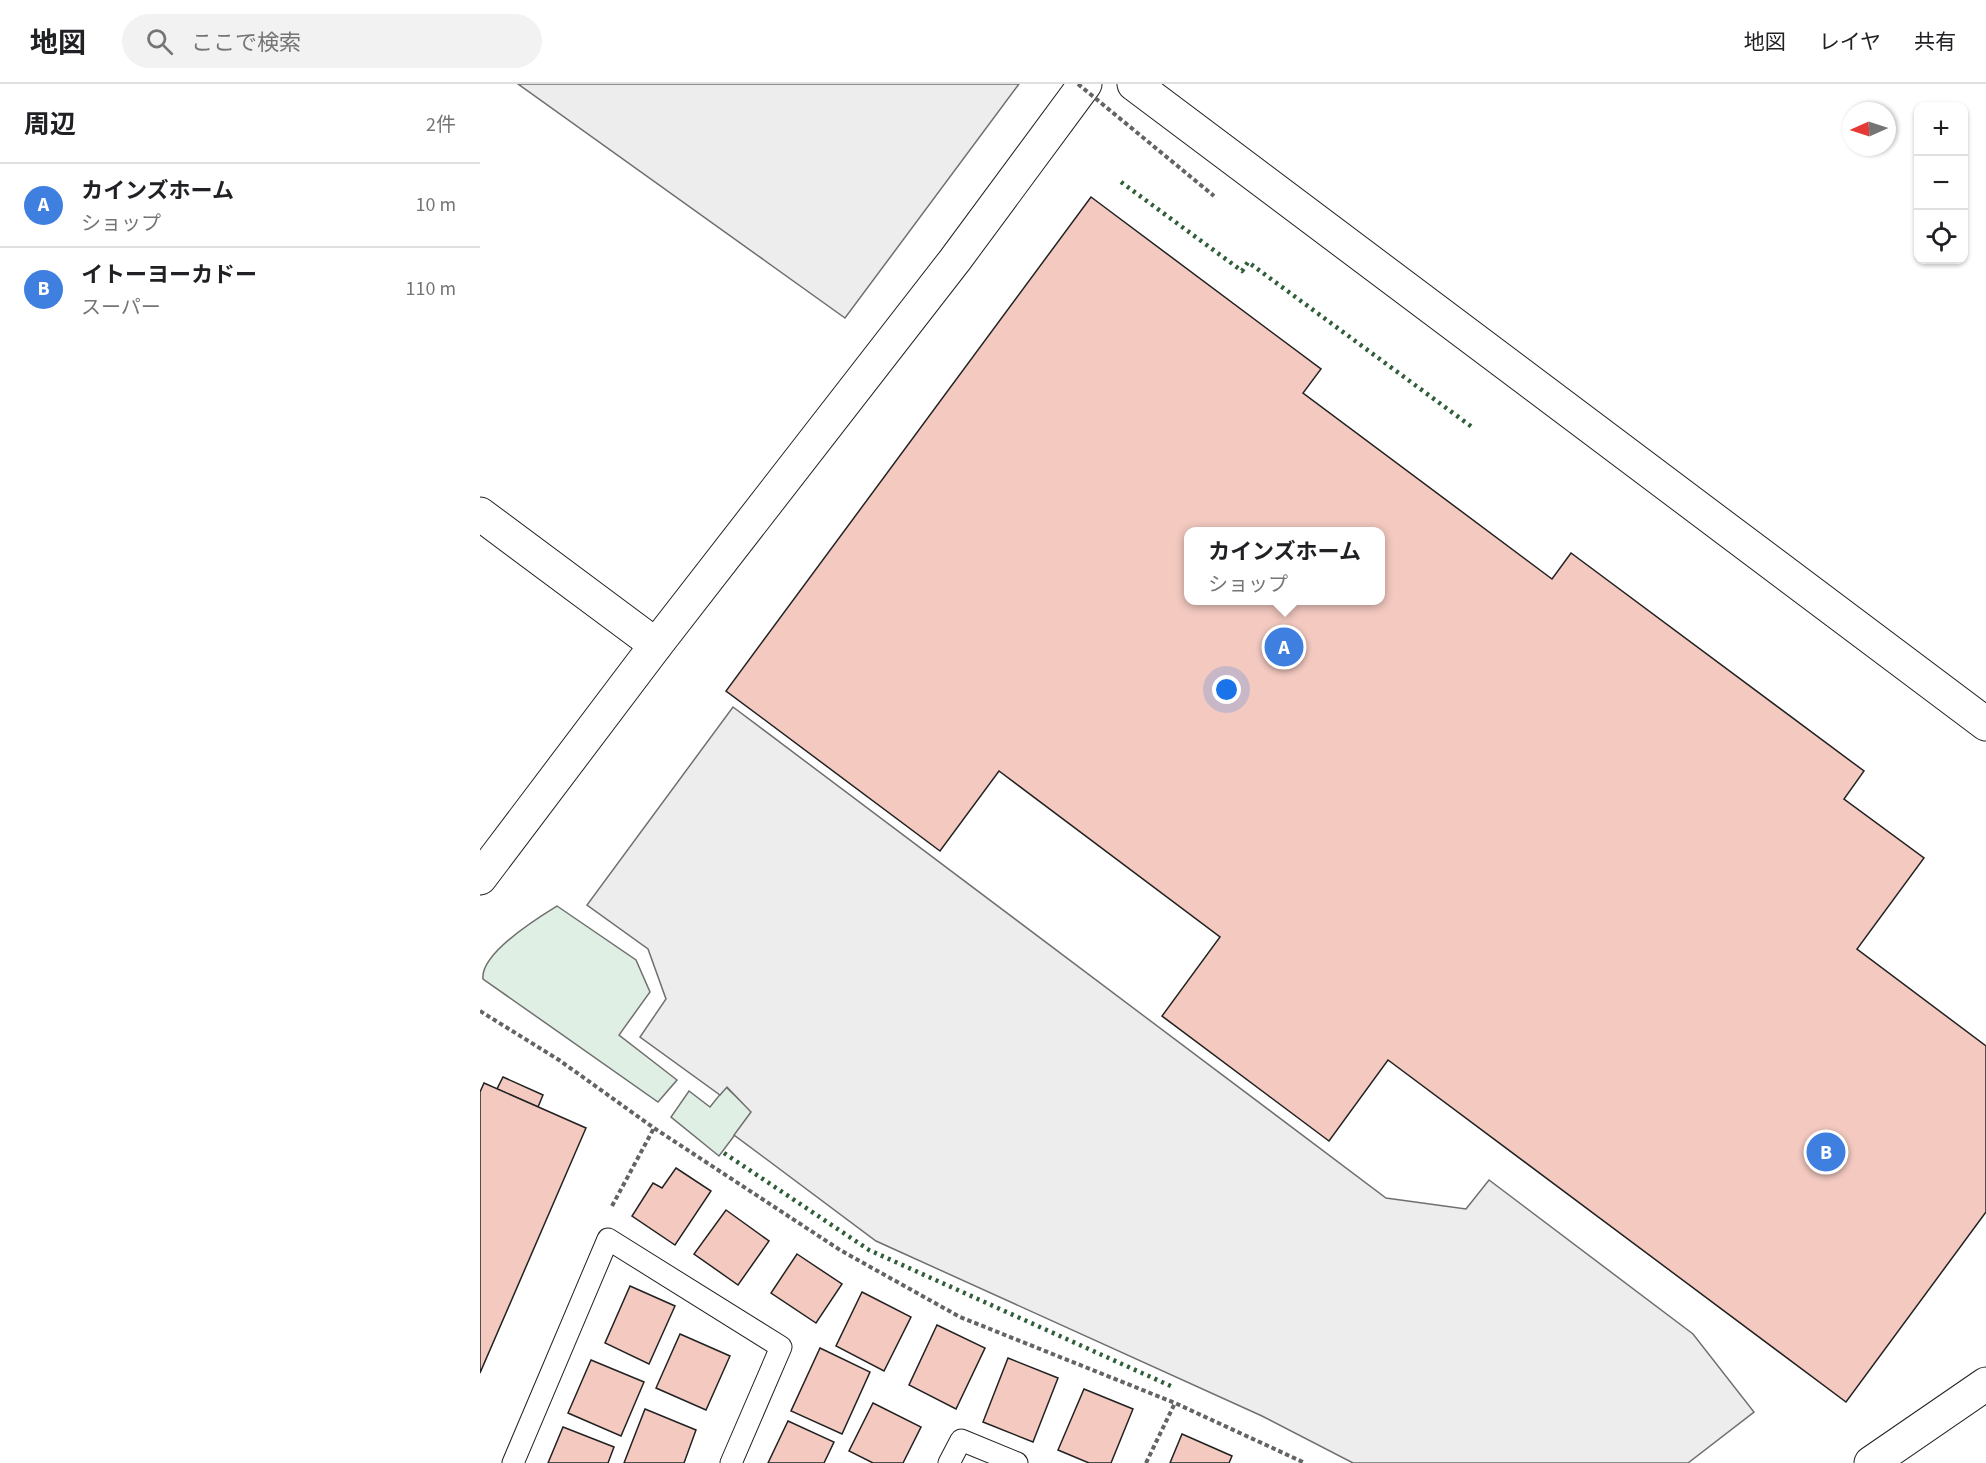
<!DOCTYPE html>
<html lang="ja">
<head>
<meta charset="utf-8">
<style>
	:root { --surface:#fff; --page:#f2f2f2; --text:#202124; --muted:#757577; --line:#e0e0e0; --accent:#c62828 }
	body { margin:0; font-family:"Source Sans 3","Noto Sans JP",sans-serif; background:var(--page); color:var(--text) }
	.controls { position:absolute; right:18px; top:18px; display:grid; overflow:hidden; border-radius:12px; box-shadow:0 2px 4px #0004 }
	.controls button { width:54px; height:54px; display:grid; place-items:center; padding:0; border:0; border-bottom:2px solid var(--line); background:var(--surface); color:var(--text); font:30px sans-serif }
	.compass { position:absolute; left:1362px; top:18px; width:54px; height:54px; border-radius:50%; background:var(--surface); box-shadow:0 2px 4px #0004; rotate:267deg }
	.you { position:absolute; left:747px; top:606px; width:21px; height:21px; margin:-15px; border:4px solid #fff; border-radius:50%; background:#1a73e8; box-shadow:0 0 0 9px #1a73e833 }
	.badge { display:grid; place-items:center; width:39px; height:39px; border-radius:50%; background:var(--accent); color:#fff; font-size:20px; font-weight:700 }
	.pin { position:absolute; translate:-50% -50%; border:3px solid #fff; box-shadow:0 2px 6px #0006 }
	.popup { position:absolute; left:704px; top:443px; width:201px; height:78px; box-sizing:border-box; display:grid; place-content:center; border-radius:12px; background:var(--surface); filter:drop-shadow(0 2px 4px #0005); font-size:20px; white-space:nowrap; color:var(--muted) }
	.popup b { font-size:22px; color:var(--text) }
	.popup::after { content:''; position:absolute; left:50%; top:100%; margin-left:-12px; border:12px solid transparent; border-top-color:var(--surface) }
	.list { margin:0; padding:0; list-style:none }
	h2 { display:flex; justify-content:space-between; align-items:center; height:78px; margin:0; padding:0 24px; font-size:26px }
	h2 small { font-size:20px; font-weight:400; color:var(--muted) }
	.list li { display:grid; grid-template-columns:39px 1fr auto; gap:18px; align-items:center; box-sizing:border-box; height:84px; padding:0 24px; border-top:2px solid var(--line) }
	.list b { display:block; font-size:22px; white-space:nowrap }
	.list p { margin:0; font-size:20px; white-space:nowrap; color:var(--muted) }
	.list em { font-size:20px; font-style:normal; color:var(--muted) }
	.icon { flex:none; width:33px; height:33px; fill:none; stroke:currentColor; stroke-width:2; stroke-linecap:round; stroke-linejoin:round }
	.map { position:relative; flex:none; width:1506px; height:1379px; overflow:hidden }
	header { display:flex; align-items:center; gap:36px; box-sizing:border-box; height:84px; padding:0 30px; background:var(--surface); border-bottom:2px solid var(--line) }
	header strong { font-size:28px }
	nav { display:flex; gap:33px; margin-inline-start:auto; font-size:21px }
	.search { width:420px; height:54px; background:var(--page); display:flex; align-items:center; gap:15px; box-sizing:border-box; padding:0 21px; border-radius:33px; color:var(--muted); font-size:22px }
	main { display:flex }
	aside { flex:1; background:var(--surface) }
	.map>svg:first-child { display:block }
	.green { fill:#e0efe3; stroke:#6f6f6f; stroke-width:1.5 }
	.parking { fill:#ededed; stroke:#6f6f6f; stroke-width:1.5 }
	.building { fill:#f3c9c0; stroke:#222; stroke-width:1.5; fill-rule:evenodd }
	.lines { fill:none; stroke-linecap:round; stroke-linejoin:round }
	.lane-casing { stroke:#222; stroke-width:23 }
	.street-casing { stroke:#222; stroke-width:35 }
	.secondary-casing { stroke:#222; stroke-width:35 }
	.path { stroke:#646464; stroke-width:4; stroke-dasharray:4.5 3; stroke-linecap:butt }
	.lane { stroke:#fff; stroke-width:21 }
	.street { stroke:#fff; stroke-width:33 }
	.secondary { stroke:#fff; stroke-width:33 }
	.path-bridge { stroke:#646464; stroke-width:4; stroke-dasharray:4.5 3; stroke-linecap:butt }
	.hedge { stroke:#2f5e38; stroke-width:4.5; stroke-dasharray:3 4.5; stroke-linecap:butt }
</style>
</head>
<body>
<header>
<strong>地図</strong>
<div class="search"><svg class="icon" aria-label="search" viewBox="0 0 24 24"><circle cx="10" cy="10" r="6"/><path d="M15 15l6 6"/></svg>ここで検索</div>
<nav><a>地図</a><a>レイヤ</a><a>共有</a></nav>
</header>
<main>
<aside>
<h2>周辺<small>2件</small></h2>
<ul class="list">
<li><span class="badge" style="background:#3f7fe0">A</span><div><b>カインズホーム</b><p>ショップ</p></div><em>10 m</em></li>
<li><span class="badge" style="background:#3f7fe0">B</span><div><b>イトーヨーカドー</b><p>スーパー</p></div><em>110 m</em></li>
</ul>
</aside>
<div class="map">
<svg width="1506" height="1379" viewBox="0 0 1506 1379">
	<rect width="100%" height="100%" fill="#fff"/>
	<g class="green">
		<path d="M77,822L156,876L170,908L139,951L197,996L178,1018L3,895C0,869 59,833 77,822Z"/>
		<path d="M246,1003L272,1028L239,1072L191,1033L209,1007L230,1023Z"/>
	</g>
	<g class="parking">
		<path d="M38,0H539L365,234Z"/>
		<path d="M253,623L906,1114L986,1125L1009,1096L1213,1250L1274,1328L1208,1379H873L782,1332L396,1157L254,1051L271,1028L247,1003L240,1011L160,953L186,915L168,865L107,821Z"/>
	</g>
	<g class="building">
		<path d="M611,113L841,285L823,309L1072,495L1091,469L1384,687L1364,715L1444,774L1377,865L1506,962V1128L1366,1318L908,976L849,1057L682,932L740,853L519,687L460,767L246,607ZM708,448H900V516H708Z"/>
		<path d="M23,993L63,1011L58,1023L17,1005Z"/>
		<path d="M4,999L106,1044L0,1289V1008Z"/>
		<path d="M196,1084L231,1107L195,1161L152,1132L173,1099L182,1104Z"/>
		<path d="M246,1126L289,1157L258,1201L214,1170Z"/>
		<path d="M317,1170L362,1200L336,1239L291,1209Z"/>
		<path d="M150,1202L195,1222L169,1280L125,1259Z"/>
		<path d="M382,1208L431,1233L404,1287L356,1262Z"/>
		<path d="M457,1241L505,1264L476,1325L429,1301Z"/>
		<path d="M200,1250L250,1272L226,1326L176,1304Z"/>
		<path d="M340,1264L390,1288L362,1350L311,1327Z"/>
		<path d="M528,1274L578,1294L553,1358L503,1338Z"/>
		<path d="M111,1276L164,1298L141,1352L88,1329Z"/>
		<path d="M604,1305L653,1325L631,1379H609L578,1366Z"/>
		<path d="M393,1319L441,1343L423,1379H393L369,1367Z"/>
		<path d="M165,1325L216,1346L204,1379H144Z"/>
		<path d="M308,1337L354,1358L344,1379H288Z"/>
		<path d="M83,1343L134,1363L128,1379H68Z"/>
		<path d="M702,1350L752,1372L749,1379H690Z"/>
	</g>
	<g class="lines">
		<defs>
			<g id="lane">
				<path d="M33,1379L128,1155L301,1263L251,1379"/>
				<path d="M469,1379L481,1356L537,1379"/>
			</g>
			<g id="street">
				<path d="M654,0L1506,640"/>
				<path d="M0,430L176,561"/>
				<path d="M1391,1379L1506,1300"/>
			</g>
			<path id="secondary" d="M0,794L176,561L475,176L605,0"/>
		</defs>
		<use href="#lane" class="lane-casing"/>
		<use href="#street" class="street-casing"/>
		<use href="#secondary" class="secondary-casing"/>
		<g class="path">
			<path d="M0,927L79,976L174,1044L360,1166L480,1233L695,1319L825,1379"/>
			<path d="M132,1122L174,1044"/>
			<path d="M666,1379L695,1319"/>
		</g>
		<use href="#lane" class="lane"/>
		<use href="#street" class="street"/>
		<use href="#secondary" class="secondary"/>
		<path class="path-bridge" d="M598,0L734,112"/>
		<g class="hedge">
			<path d="M641,98L762,187L768,178L992,343"/>
			<path d="M244,1069L389,1166L693,1303"/>
		</g>
	</g>
</svg>
<div class="controls">
<button>+</button>
<button>−</button>
<button><svg class="icon" aria-label="locate" viewBox="0 0 24 24"><circle cx="12" cy="12" r="6"/><path d="M12 2v4M12 18v4M2 12h4M18 12h4"/></svg></button>
</div>
<svg class="compass" viewBox="-18 -18 36 36"><path d="M0-13l5 13h-10z" fill="#e53935"/><path d="M0 13l5-13h-10z" fill="#757577"/></svg>
<div class="you"></div>
<div class="pin badge" style="left:804px;top:563px;background:#3f7fe0">A</div>
<div class="popup"><b>カインズホーム</b>ショップ</div>
<div class="pin badge" style="left:1346px;top:1068px;background:#3f7fe0">B</div>
</div>
</main>
</body>
</html>
